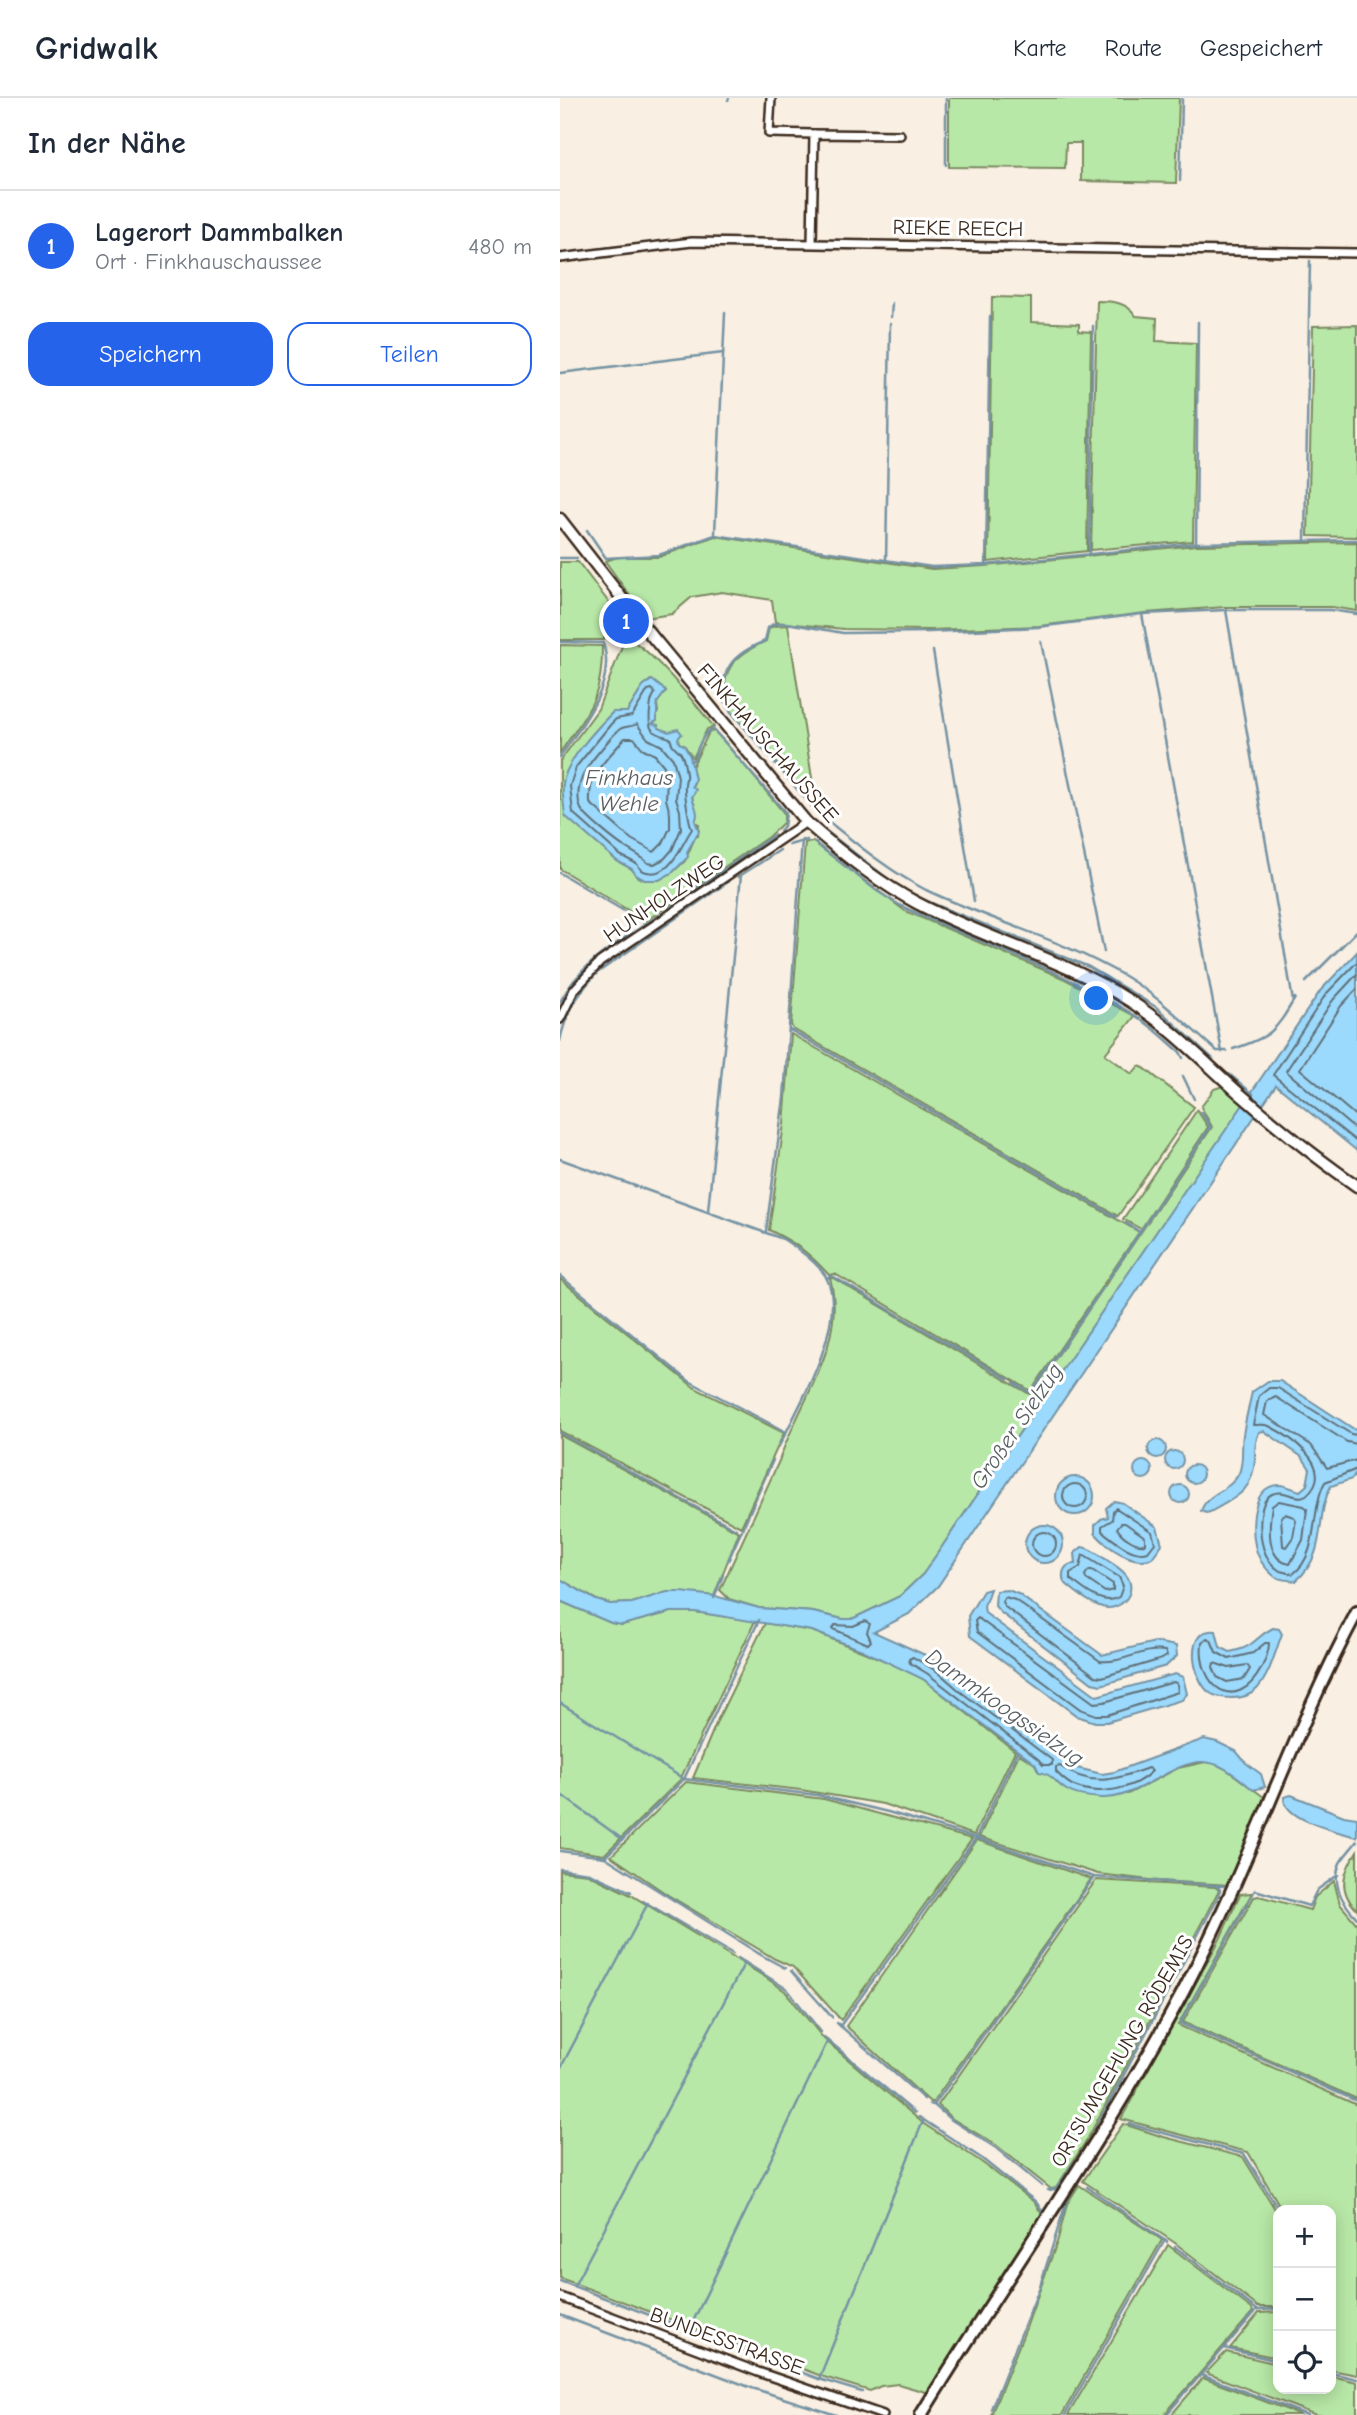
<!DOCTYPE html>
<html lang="de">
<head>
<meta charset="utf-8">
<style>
	:root { --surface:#fff; --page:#f2f2f3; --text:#1f2937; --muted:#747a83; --line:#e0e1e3; --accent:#2563eb }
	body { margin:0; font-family:"Comic Neue",sans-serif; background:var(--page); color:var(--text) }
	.controls { position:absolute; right:21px; bottom:21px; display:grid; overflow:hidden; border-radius:14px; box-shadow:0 4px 18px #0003 }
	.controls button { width:63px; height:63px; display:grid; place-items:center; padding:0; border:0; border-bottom:2px solid var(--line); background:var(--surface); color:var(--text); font:35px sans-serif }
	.you { position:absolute; left:537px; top:901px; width:24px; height:24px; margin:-18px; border:5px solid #fff; border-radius:50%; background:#1a73e8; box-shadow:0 0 0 10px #1a73e833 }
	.badge { display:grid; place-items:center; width:46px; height:46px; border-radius:50%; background:var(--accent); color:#fff; font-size:23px; font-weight:700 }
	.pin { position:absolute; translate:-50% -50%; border:4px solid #fff; box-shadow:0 2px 7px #0006 }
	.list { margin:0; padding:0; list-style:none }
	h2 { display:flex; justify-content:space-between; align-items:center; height:91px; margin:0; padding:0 28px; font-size:30px }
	h2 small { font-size:23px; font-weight:400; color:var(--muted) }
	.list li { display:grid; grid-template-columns:46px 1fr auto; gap:21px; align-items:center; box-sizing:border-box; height:112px; padding:0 28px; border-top:2px solid var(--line) }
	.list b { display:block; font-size:26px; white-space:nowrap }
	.list p { margin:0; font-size:23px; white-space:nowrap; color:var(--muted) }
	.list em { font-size:23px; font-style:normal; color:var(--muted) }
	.actions { display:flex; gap:14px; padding:21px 28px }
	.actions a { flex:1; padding:16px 0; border:2px solid var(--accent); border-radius:21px; text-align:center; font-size:24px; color:var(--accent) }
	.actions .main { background:var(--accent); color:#fff }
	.icon { flex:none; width:38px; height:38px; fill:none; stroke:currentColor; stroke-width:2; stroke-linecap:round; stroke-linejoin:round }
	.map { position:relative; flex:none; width:797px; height:2317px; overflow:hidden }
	header { display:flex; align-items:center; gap:42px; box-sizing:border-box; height:98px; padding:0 35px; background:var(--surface); border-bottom:2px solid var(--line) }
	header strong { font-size:33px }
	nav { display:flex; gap:38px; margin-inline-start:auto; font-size:24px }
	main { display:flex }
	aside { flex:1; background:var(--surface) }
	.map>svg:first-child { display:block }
	.green { fill:#b8e8a7; stroke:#7a8962; stroke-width:2 }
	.water { fill:#9bd9fd; stroke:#7593a4; stroke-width:2 }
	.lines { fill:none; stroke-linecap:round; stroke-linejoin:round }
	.shore { stroke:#617077; stroke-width:2 }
	.stream { stroke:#7593a4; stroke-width:2.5 }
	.minor-casing { stroke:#3b2a1e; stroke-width:12 }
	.tertiary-casing { stroke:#3b2a1e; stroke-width:15 }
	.secondary-casing { stroke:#3b2a1e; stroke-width:16 }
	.minor { stroke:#fff; stroke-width:7 }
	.tertiary { stroke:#fff; stroke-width:10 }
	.secondary { stroke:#fff; stroke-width:10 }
	.labels { text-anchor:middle; stroke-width:6; stroke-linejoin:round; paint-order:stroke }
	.street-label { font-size:21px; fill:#3b2a1e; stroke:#fff }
	.water-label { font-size:23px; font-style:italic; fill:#585f61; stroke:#fff }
</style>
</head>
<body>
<header>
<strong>Gridwalk</strong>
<nav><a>Karte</a><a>Route</a><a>Gespeichert</a></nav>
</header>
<main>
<aside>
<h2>In der Nähe<small></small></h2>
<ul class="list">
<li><span class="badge">1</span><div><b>Lagerort Dammbalken</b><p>Ort · Finkhauschaussee</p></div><em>480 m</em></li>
</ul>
<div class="actions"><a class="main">Speichern</a><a>Teilen</a></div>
</aside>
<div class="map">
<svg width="797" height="2317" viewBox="0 0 797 2317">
	<rect width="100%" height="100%" fill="#f9efe2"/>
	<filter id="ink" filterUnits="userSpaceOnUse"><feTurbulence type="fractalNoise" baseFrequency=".0143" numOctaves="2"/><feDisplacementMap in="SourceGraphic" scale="14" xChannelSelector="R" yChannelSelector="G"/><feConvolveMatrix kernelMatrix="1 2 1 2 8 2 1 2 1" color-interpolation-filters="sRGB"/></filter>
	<g filter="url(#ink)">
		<g class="green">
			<path d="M389,0H619L616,85L521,83V45H506L505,70L389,69Z"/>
			<path d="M432,199L471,200V224L519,226V233L531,234L527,453L428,464Z"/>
			<path d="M537,203C552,203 567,204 576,218L597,220L596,243L636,245L633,443L531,452Z"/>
			<path d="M797,227V439L748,438L753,228Z"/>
			<path d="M155,438L372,471L425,468L636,447L797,444V513L772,509H665L585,515L479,528L370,532L284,531L215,524L212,502L162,494L132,499L112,516L86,520L45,463L58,459H99Z"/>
			<path d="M0,464H18L56,514L67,535L44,536V542H0Z"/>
			<path d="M228,527L257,712L167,609C158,572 175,557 206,543L209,530L214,528Z"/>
			<path d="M68,541C90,549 138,609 154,629L147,631L133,660L124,647L119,646L118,640L91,626L98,614L97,605L106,593L91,582L84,587L67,614H53C38,629 6,664 3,685C2,696 5,708 6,718L57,763L72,771L76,778L85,782H99L113,774L125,763L135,739L138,738L139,727L135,723C137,708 127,695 135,682L132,669L149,634L154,633L165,644L224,715V724L208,739L86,823L0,771V663L38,611L62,548Z"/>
			<path d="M0,547L42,548C43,601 28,613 0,655Z"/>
			<path d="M248,744H253L345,813L505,881L575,918L545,956L572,976L579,968L584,970L634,1009L558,1118L233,931L231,927L245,745Z"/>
			<path d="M231,936L579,1134L471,1293L275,1176L269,1177C249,1155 236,1145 209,1132L224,1026Z"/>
			<path d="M663,988L684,1006L379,1453L364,1475L340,1498L292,1521H283L253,1514L199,1510L169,1501L160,1492L219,1363C238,1305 288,1245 270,1180H273L471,1297L652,1029L641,1009L654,991Z"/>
			<path d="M637,1012L648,1029L581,1131L563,1121Z"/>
			<path d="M0,1181L135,1290L224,1335L181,1429L0,1333Z"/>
			<path d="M0,1337L179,1434L154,1498L108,1494L72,1505L50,1506L37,1502L0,1481Z"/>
			<path d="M0,1503L51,1525L62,1527L111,1514H135L195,1523L120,1682L44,1757L0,1750Z"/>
			<path d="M205,1525L252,1533L343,1570L363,1581L455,1653L414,1737L323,1706L241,1692L133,1680L158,1621Z"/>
			<path d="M459,1656L475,1666L479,1674H486L505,1691L568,1696L618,1670L650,1663L666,1671L708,1702L672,1787L599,1783L538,1776L419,1739Z"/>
			<path d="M126,1684L264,1701L412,1741L281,1922L233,1869L215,1861L108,1797L51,1758Z"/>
			<path d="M417,1742L531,1781L373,2004H370L286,1928Z"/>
			<path d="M797,1753V1812C777,1792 783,1774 797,1753Z"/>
			<path d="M0,1773L28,1776L71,1797L205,1879L225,1893L264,1941L364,2026L420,2063L474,2104L482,2116L369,2295L338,2286L321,2288L310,2293L264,2279L0,2180Z"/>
			<path d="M536,1782L655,1789L659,1792L528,2040L496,2090L491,2091L436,2047L391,2020L378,2007Z"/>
			<path d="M774,1783L780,1806L797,1826V2001L623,1924L694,1799L699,1798L750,1812L755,1799Z"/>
			<path d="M692,1795L618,1927L797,2007V2277L771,2272V2112H722L688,2054L561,2021L660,1841L680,1796Z"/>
			<path d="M563,2026L604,2039L683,2059L718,2116V2209H698L615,2145L523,2083Z"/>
			<path d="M519,2087L602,2142L502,2317H431L466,2230L498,2141L507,2106Z"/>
			<path d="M608,2147L692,2211L693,2214L604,2317H508Z"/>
			<path d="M718,2214V2260L670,2250L699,2215Z"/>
			<path d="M666,2254L718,2266V2291H771V2278L797,2284V2317H756L646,2275Z"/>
			<path d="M643,2280L741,2317H611Z"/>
		</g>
		<g class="water">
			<path d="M92,582L106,593L97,605V623L91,626L98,627L99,630L109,634L118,631L122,636L118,640L119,645L124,647L130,658L135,682L132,688L136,692L132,699C134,707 140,716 135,723L139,733L127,754L128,759L113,774L99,782H85L76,777L72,771L57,763L5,718C4,708 2,696 3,685C6,663 37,630 53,614H67L84,587Z"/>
			<path d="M797,854V1053L716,987L378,1488L349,1516L314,1534L365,1557L382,1568L406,1589L513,1669L542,1676L554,1674L644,1641L657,1644L676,1653L686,1665L701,1676L705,1689L693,1692C647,1650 633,1661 583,1688C570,1695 556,1701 542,1700C530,1699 515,1698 505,1691C496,1685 491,1675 479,1674L475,1666L363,1581L302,1552L252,1533L135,1514H111L62,1527L51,1525L0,1503V1481L36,1502L50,1506L72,1505L107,1494H121L155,1498L199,1510L253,1514L283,1521H292L340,1498L363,1476L379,1453L761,892Z"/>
			<path d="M708,1283H720L797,1333V1374L792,1381L771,1388C754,1420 769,1454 736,1483C729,1482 720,1482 714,1478C708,1473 701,1465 698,1457C690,1438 689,1387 719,1387C725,1387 734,1391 740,1393L747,1387L750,1371L742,1359L704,1333L699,1334C695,1343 695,1352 695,1362C692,1395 676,1399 650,1414L646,1415L641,1413C647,1394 671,1393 679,1375C684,1363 681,1350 683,1337C685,1323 689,1308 692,1294Z"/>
			<circle cx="597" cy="1351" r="9"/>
			<circle cx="614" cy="1362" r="9"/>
			<circle cx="583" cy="1372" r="9"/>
			<circle cx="634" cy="1376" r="9"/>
			<circle cx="515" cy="1398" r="19"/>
			<circle cx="620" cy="1396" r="9"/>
			<path d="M554,1403L563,1405L597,1429L602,1446L592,1460C573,1468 547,1449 535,1435V1427L541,1421L548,1419L546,1410Z"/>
			<circle cx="484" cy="1446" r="19"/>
			<path d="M522,1449C531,1450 539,1457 547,1462C554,1467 564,1472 568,1480C577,1497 559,1514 542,1509C529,1505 514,1493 504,1484C501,1475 504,1465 516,1466L515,1455Z"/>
			<path d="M430,1491L424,1508L425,1515L537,1598L615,1576L623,1579L627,1596L622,1602L547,1624H535L517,1618L410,1538L408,1518L423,1493Z"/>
			<path d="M448,1492L458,1496L542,1557L595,1544L616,1548L617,1558L606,1568L541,1587L532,1585L440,1514L435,1508L436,1493Z"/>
			<path d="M713,1530L719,1531L722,1536C715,1554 710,1577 697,1591C690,1598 681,1600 672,1600C665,1600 656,1599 650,1595C632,1582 623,1529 656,1533L660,1549L670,1554C696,1549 693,1540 713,1530Z"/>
			<path d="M731,1697L784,1718L797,1720V1739C778,1734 723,1722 724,1699Z"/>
		</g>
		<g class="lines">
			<g class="shore">
				<path d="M92,591L95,595C91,602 91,604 90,612C88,632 90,634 110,640C112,648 114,648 120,654C124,658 125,670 126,676C127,679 125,683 125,687C124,694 129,725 132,731C120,748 110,785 81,772L77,766L60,757L13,715L10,688L16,669L51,626L56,621L72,618L88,592Z"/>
				<path d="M77,626L88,641L102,648L113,661L118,679L116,700L120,713L121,731L112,752L104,761L94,766L88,765C81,758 74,755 66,750C57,745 25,719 21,711C15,699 20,680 27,670C31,663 57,631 62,630C67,628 72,629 77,626Z"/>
				<path d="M65,640H74L82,650L95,657L104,668L107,678L106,701L110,716V730L103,745L94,754L71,741L30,705C28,674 47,662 65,640Z"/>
				<path d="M797,864L766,896L713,977L797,1044"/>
				<path d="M797,876L773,902L726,973L797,1033"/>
				<path d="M797,891L781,908L740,971L797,1019"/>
				<path d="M797,1337L791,1336L718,1290H709L699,1298L693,1327C698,1327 704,1326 709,1328C729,1338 771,1365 752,1391C740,1409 727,1389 712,1396C696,1404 699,1443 706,1457C709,1464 714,1469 720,1473L733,1476C760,1456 750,1411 765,1384L797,1371"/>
				<path d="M797,1346L787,1344L716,1299L707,1303L704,1317L751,1347L767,1370L797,1362"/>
				<circle cx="515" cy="1398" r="12"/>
				<path d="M719,1403L744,1408L747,1411L743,1442L730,1466C705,1462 709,1426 712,1408Z"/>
				<path d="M556,1410L592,1434L595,1445L588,1454C572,1459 554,1442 542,1433V1428L552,1422L553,1413Z"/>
				<path d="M725,1416L734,1419L736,1422L733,1439L726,1449L723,1448L721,1419Z"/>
				<path d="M561,1425H565L585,1439V1446C576,1448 561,1438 557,1430Z"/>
				<circle cx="484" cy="1446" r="12"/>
				<path d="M523,1457L559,1479L563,1488L559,1499C542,1509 524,1491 510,1481V1475L520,1469Z"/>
				<path d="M529,1472H532L553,1486V1492L545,1494L526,1481L525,1477Z"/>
				<path d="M445,1499L455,1502L540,1563C562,1566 583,1549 605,1553L607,1558L602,1561L542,1579L535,1578L445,1509L442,1504Z"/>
				<path d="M418,1520L534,1605L544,1604L614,1584L617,1586L618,1594L547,1617H536L520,1611L417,1534L415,1523Z"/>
				<path d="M305,1523L310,1526L307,1534L311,1543L308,1546L273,1531L275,1527L293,1528Z"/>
				<path d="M647,1540L651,1542L656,1554L669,1561L693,1555L705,1545H709C709,1554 705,1563 701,1571C676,1617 637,1589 642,1544Z"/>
				<path d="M353,1559L378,1574L401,1594L492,1662V1667H483L478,1661L368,1576L350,1565L349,1561Z"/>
				<path d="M654,1565L669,1570L687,1567L690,1571L684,1581L667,1584L657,1579L653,1569Z"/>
				<path d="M496,1669L500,1668C531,1690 555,1682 588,1670L592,1673C574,1692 538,1698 514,1688C507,1685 501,1679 496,1674Z"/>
			</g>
			<g class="stream">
				<path d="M168,2L169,0"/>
				<path d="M386,67V0"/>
				<path d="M620,83L622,0"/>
				<path d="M331,219L332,205"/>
				<path d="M0,275L163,255"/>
				<path d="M27,432L46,460L99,457L155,437L372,469L426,467L636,445L797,442"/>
				<path d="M155,435L165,215"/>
				<path d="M745,442L750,163"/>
				<path d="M636,444L638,224"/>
				<path d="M529,455L533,228"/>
				<path d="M0,460H17"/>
				<path d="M326,463L330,226"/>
				<path d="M426,467L430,219"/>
				<path d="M666,512L733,903"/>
				<path d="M582,516L662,954"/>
				<path d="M0,544L43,545C57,587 21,627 0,659"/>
				<path d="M481,544L544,854"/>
				<path d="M373,553L414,803"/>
				<path d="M130,663L134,662C138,652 141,635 153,631L226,715L224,728L220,733"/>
				<path d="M254,711L167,609C156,573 173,556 205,543L208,530L213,526L227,525L283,535L369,534L478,529L582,516L666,512H770L797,516"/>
				<path d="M258,715C292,742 327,772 366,792C432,823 504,842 566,879C601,900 627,928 657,953H667"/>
				<path d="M252,722L337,788"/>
				<path d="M254,744L317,793L341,808C418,845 502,871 574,917C591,927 605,941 620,954L623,960"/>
				<path d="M229,747L247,742"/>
				<path d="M0,775L86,826L104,814"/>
				<path d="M178,779L220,752"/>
				<path d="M343,792L359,800L529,869L596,909L653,961"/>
				<path d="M109,810L214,737"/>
				<path d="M746,884L797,833"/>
				<path d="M0,904C19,867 52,848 86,826"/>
				<path d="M230,932L556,1119"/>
				<path d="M0,943C5,916 19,894 37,875L168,784"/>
				<path d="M673,951C711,939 715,934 735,900"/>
				<path d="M669,976L693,996"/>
				<path d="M623,978L634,1001"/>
				<path d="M641,1014L651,1030"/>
				<path d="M0,1061L223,1141C236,1149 261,1167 267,1181C288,1224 239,1309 219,1348"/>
				<path d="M148,1113L181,777"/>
				<path d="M566,1125L580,1134"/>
				<path d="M206,1133L224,1000L242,742"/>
				<path d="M0,1178L129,1283L226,1334"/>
				<path d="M267,1180L272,1178L448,1281"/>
				<path d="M548,1182L650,1029"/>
				<path d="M454,1285L469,1294"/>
				<path d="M470,1294L474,1291L544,1188"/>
				<path d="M0,1335L176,1431"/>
				<path d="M168,1463L213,1362"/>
				<path d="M154,1500L163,1477"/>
				<path d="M0,1605L124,1681L257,1697L328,1714L416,1740L280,1928"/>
				<path d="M457,1654L416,1740L534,1779L664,1788"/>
				<path d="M0,1696L62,1741"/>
				<path d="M797,1743C792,1750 784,1758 780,1765C771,1786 783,1806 797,1820"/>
				<path d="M0,1753L45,1759L124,1681L199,1522"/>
				<path d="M45,1759L201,1857L225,1870"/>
				<path d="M0,1771L29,1775L71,1794"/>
				<path d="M778,1777L757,1792L749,1808L695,1792L620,1925L797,2003"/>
				<path d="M83,1803L173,1856"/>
				<path d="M178,1860L227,1891L261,1934"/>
				<path d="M231,1873L272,1919"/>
				<path d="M277,1925L364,2001"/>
				<path d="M264,1939L355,2015"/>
				<path d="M268,1942L129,2232L259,2281L363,2023"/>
				<path d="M0,1971L88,1805"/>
				<path d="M369,2006L374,2007L390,2021L436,2050L482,2088"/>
				<path d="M374,2007L534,1779"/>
				<path d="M359,2019L421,2060L476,2104L482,2113"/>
				<path d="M569,2026L684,2056L719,2112"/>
				<path d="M527,2089L607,2144"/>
				<path d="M488,2092L496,2091L530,2041L659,1797L660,1792L657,1787"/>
				<path d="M0,2183L129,2232"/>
				<path d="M14,2188L185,1864"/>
				<path d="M697,2212L718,2211"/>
				<path d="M0,2217L192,2290L276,2317"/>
				<path d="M664,2250L718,2263"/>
				<path d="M771,2275L797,2281"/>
				<path d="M641,2277L747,2317"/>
				<path d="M259,2281L302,2294"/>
				<path d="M431,2311L479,2191L506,2105L517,2085"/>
				<path d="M505,2317L605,2142"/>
				<path d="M606,2317L697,2212L615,2149"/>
			</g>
			<defs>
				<g id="minor">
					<path d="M211,0L209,35L254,36"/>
					<path d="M252,145L254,36L340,37"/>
					<path d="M0,160L132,144L797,155"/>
					<path d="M0,921L14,892L40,864L246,724"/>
					<path d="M0,2199L198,2274L323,2317"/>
				</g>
				<path id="tertiary" d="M0,421L86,531L246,724C280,754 317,784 357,805C427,842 504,861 570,903C611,929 644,964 680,996C718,1029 756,1060 797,1088"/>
				<path id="secondary" d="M361,2317C447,2176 545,2041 623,1894C688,1771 731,1637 797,1514"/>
			</defs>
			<use href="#minor" class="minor-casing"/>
			<use href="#tertiary" class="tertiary-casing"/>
			<use href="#secondary" class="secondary-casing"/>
			<use href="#minor" class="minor"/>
			<use href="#tertiary" class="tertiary"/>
			<use href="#secondary" class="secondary"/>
		</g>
	</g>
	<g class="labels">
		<g class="street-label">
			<text transform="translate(398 130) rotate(1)" y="7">RIEKE REECH</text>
			<text transform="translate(208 645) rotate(49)" y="7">FINKHAUSCHAUSSEE</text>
			<text transform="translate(104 800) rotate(-34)" y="7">HUNHOLZWEG</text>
			<text transform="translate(562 1953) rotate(-60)" y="7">ORTSUMGEHUNG RÖDEMIS</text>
			<text transform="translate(167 2243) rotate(20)" y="7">BUNDESSTRASSE</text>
		</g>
		<g class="water-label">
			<text x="69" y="687">Finkhaus<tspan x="69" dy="26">Wehle</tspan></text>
			<text transform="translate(456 1328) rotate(-56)" y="8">Großer Sielzug</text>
			<text transform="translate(445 1609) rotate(35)" y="8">Dammkoogssielzug</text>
		</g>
	</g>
</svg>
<div class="controls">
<button>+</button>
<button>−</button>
<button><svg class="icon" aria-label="locate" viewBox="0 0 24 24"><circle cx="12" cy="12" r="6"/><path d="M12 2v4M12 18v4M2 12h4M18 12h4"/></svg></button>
</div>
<div class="you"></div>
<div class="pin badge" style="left:66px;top:523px">1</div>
</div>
</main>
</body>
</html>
